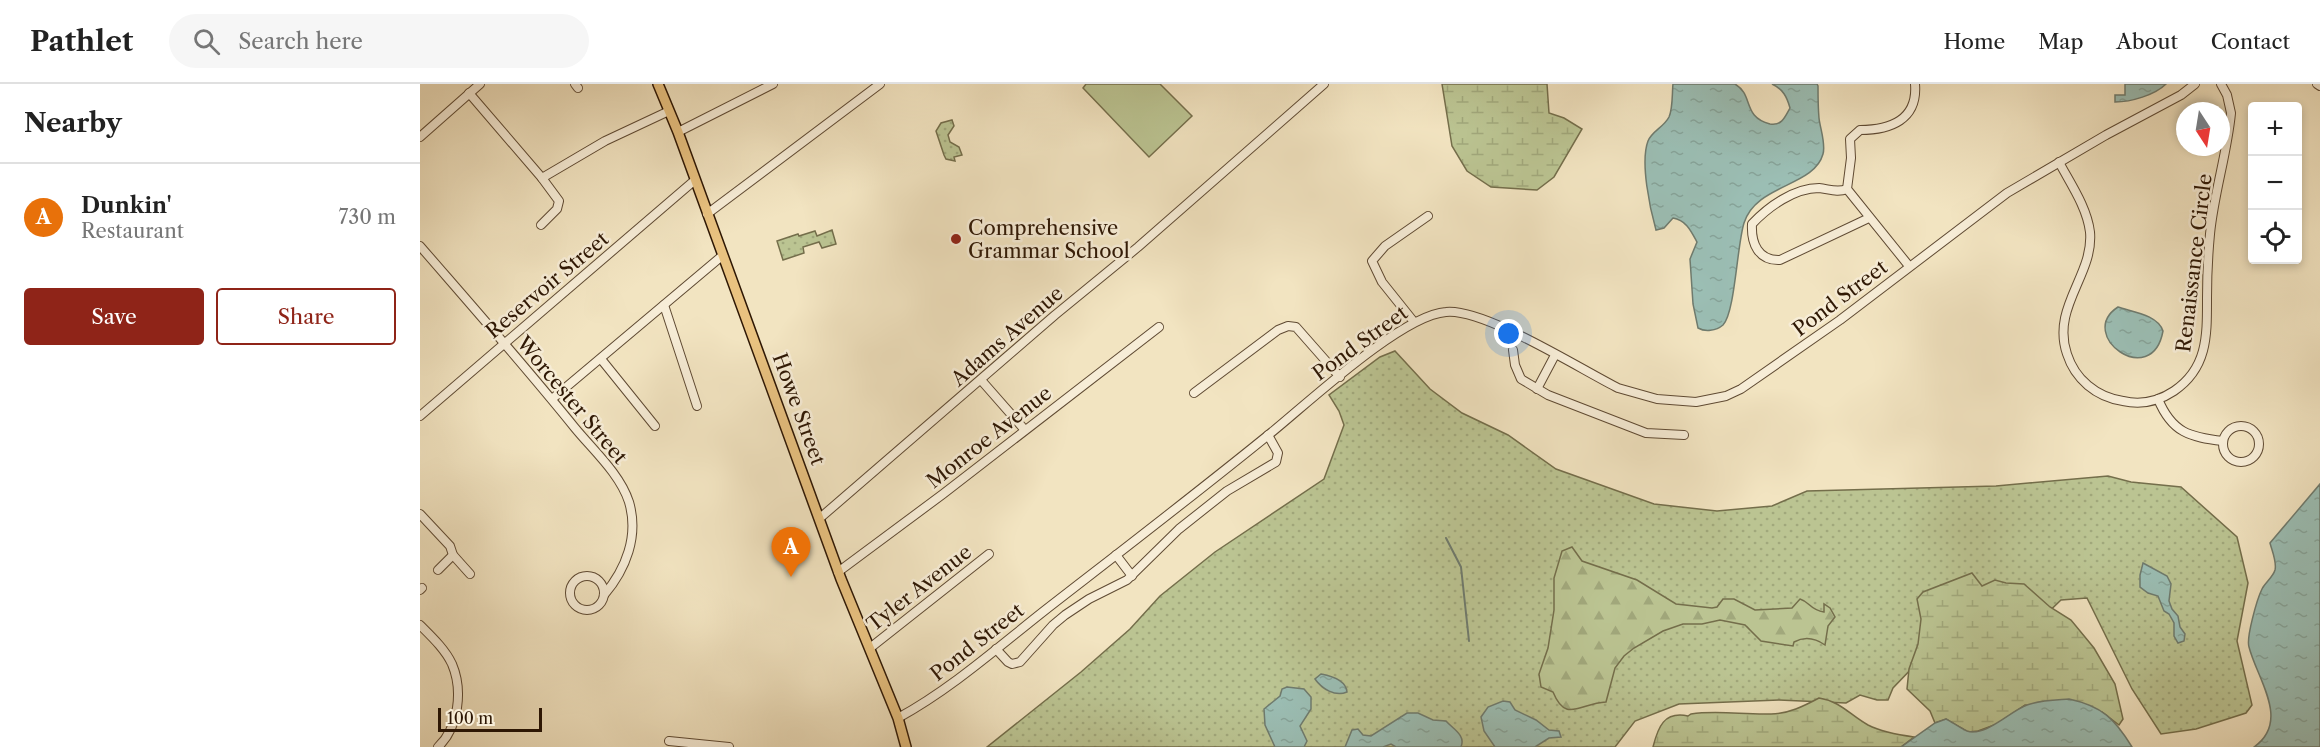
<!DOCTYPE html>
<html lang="en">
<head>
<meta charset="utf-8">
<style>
	:root { --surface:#fff; --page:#f6f6f6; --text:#222; --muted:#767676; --line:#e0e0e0; --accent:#8f2418 }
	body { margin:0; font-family:"Libre Caslon Text",serif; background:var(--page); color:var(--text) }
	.controls { position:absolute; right:18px; top:18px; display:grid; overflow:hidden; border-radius:6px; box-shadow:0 3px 9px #0003 }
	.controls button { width:54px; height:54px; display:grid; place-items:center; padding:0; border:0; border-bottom:2px solid var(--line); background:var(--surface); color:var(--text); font:30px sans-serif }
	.compass { position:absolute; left:1756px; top:18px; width:54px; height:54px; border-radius:50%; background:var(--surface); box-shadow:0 3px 9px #0003; rotate:168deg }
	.scale { position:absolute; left:18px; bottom:15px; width:104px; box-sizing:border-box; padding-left:6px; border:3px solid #2e1704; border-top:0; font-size:16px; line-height:21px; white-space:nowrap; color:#2e1704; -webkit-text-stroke:4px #f7edd7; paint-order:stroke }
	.you { position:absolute; left:1089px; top:250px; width:21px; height:21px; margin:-15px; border:4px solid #fff; border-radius:50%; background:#1a73e8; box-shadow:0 0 0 9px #1a73e833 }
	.badge { display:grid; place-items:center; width:39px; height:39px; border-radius:50%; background:var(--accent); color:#fff; font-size:20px; font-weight:700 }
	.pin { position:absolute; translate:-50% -50px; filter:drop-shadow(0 2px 3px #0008) }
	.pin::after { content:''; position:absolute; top:32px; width:21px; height:18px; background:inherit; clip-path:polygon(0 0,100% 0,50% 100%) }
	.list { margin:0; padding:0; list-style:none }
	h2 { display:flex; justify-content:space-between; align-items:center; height:78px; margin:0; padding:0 24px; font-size:26px }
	h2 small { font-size:20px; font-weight:400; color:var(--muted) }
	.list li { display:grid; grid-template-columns:39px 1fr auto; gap:18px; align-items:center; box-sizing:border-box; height:108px; padding:0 24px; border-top:2px solid var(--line) }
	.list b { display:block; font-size:22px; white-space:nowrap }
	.list p { margin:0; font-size:20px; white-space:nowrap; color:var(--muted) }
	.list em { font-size:20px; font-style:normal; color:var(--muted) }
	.actions { display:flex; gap:12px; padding:18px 24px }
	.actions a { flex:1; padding:14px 0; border:2px solid var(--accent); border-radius:6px; text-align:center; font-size:21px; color:var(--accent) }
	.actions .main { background:var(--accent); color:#fff }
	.icon { flex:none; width:33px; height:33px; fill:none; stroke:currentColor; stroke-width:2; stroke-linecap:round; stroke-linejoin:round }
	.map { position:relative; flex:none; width:1900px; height:663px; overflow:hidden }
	header { display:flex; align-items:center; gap:36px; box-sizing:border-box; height:84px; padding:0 30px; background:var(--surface); border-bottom:2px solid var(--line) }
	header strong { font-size:28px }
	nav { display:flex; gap:33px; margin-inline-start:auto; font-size:21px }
	.search { width:420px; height:54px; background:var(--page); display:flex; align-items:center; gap:15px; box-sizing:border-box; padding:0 21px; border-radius:33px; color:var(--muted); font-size:22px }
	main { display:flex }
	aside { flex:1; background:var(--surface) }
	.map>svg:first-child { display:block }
	.grass { fill:url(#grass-dots); stroke:#746e4b; stroke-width:1.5 }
	.forest { fill:url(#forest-firs); stroke:#746e4b; stroke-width:1.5 }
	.wetland { fill:url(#wetland-marsh); stroke:#746e4b; stroke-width:1.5 }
	.pitch { fill:#bbc492; stroke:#746e4b; stroke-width:1.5 }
	.water { fill:url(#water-ripples); stroke:#6f7b6e; stroke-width:1.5 }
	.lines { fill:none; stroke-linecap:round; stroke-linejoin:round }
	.stream { stroke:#6f7b6e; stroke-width:2 }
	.minor-casing { stroke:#5f4a33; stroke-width:10 }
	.major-casing { stroke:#2e1704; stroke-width:12 }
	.minor { stroke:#f7edd7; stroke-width:8 }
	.major { stroke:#e9c280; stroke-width:9 }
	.poi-dot { fill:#8f2418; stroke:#f7edd7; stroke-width:2 }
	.labels { text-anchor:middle; stroke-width:5; stroke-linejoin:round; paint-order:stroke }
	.poi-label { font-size:20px; fill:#2e1704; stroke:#f7edd7; text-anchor:start }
	.street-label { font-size:20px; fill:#2e1704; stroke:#f7edd7 }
</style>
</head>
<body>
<header>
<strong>Pathlet</strong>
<div class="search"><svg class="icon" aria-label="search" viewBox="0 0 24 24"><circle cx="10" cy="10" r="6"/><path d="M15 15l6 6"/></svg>Search here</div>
<nav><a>Home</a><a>Map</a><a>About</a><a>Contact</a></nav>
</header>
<main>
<aside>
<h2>Nearby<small></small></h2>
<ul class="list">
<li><span class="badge" style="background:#e8710a">A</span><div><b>Dunkin'</b><p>Restaurant</p></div><em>730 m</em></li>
</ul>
<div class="actions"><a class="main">Save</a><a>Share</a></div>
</aside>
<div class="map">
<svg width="1900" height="663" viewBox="0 0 1900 663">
	<defs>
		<pattern id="grass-dots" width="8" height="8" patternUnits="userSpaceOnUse" patternTransform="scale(1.5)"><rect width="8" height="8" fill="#bbc492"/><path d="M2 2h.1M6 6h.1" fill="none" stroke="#a1a87c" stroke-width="1.8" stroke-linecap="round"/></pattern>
		<pattern id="forest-firs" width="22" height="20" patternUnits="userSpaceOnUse" patternTransform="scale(1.5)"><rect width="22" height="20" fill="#bbc492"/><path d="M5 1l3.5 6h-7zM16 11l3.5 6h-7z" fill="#a1a87c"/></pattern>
		<pattern id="wetland-marsh" width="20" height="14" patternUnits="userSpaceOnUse" patternTransform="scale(1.5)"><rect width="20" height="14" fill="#bbc492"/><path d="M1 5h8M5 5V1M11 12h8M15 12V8" fill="none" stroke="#a1a87c"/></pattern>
		<pattern id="water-ripples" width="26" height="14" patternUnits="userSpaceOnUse" patternTransform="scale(1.5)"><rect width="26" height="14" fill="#9bbeb4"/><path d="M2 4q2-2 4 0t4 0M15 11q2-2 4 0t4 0" fill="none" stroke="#86a399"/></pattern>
	</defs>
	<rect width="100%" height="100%" fill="#f2e4c1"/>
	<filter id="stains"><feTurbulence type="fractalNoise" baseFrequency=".00333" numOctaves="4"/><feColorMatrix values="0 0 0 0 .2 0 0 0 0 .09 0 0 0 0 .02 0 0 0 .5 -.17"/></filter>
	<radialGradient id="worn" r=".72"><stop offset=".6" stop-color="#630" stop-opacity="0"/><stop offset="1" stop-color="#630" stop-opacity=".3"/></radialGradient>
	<g class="grass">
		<path d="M532,36L534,42L528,51L530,58L539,63L542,71L534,73L535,77L526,75L524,71L516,47L521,39Z"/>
		<path d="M412,146L416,160L402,164L399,158L383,163L384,169L363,176L357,157L378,150L379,152L395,147L397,152Z"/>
		<path d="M975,267L1010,305L1042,329L1088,351L1136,385L1234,420L1297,427L1352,422L1387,407L1576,402L1688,392L1711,398L1761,403L1817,453L1828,499L1817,557L1832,621L1826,629L1776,645L1741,650L1712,605L1667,514L1641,516L1618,538L1498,578L1473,604L1468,616H1457L1440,611L1426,619L1359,616L1259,620L1215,637L1195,663H567L661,588L710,545L740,512L795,468L904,395L924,341L919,327L909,311L960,273Z"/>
	</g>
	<path class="forest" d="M1152,463L1162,477L1217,496L1256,520L1292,524L1297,523L1303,515H1314L1335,526L1372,524L1380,515C1390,518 1390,526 1404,528V520L1410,524L1415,533L1408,542L1405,561C1395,554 1385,552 1374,558L1373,562L1341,557L1325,541L1300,536L1282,540H1263L1243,547L1214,564L1204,572L1195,584L1186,618C1160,619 1146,640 1133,608L1121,603L1119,590L1128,564L1134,526V494L1142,467Z"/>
	<g class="wetland">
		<path d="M1022,0H1127L1129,29L1144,34L1162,45L1134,93L1117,106L1071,103L1047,87L1032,62Z"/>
		<path d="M1552,489L1562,502L1575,496L1586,499L1604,500L1630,523L1651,536L1674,564L1695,600L1703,635L1699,641L1682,628L1605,621L1577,640L1558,647L1548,648L1526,635L1515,639L1510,627L1487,605L1489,585L1498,560L1501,535L1497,515L1503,508Z"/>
		<path d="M1399,614C1420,617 1430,631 1448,641C1462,648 1479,651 1494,653L1481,663H1233C1238,643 1244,627 1268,632L1271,630C1298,626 1324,631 1351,630C1368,630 1384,622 1399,614Z"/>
	</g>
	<path class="pitch" d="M666,0H740L772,32L729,73L663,4Z"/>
	<g class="water">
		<path d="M1253,0H1315C1334,11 1322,33 1350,40C1362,42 1365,33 1370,24C1367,13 1363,5 1352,0H1397L1398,2C1398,12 1398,23 1399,34C1400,44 1406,60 1403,70C1394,103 1336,100 1324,139C1317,161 1315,229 1303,241C1296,247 1285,248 1278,244L1273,220L1270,175L1277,158C1271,147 1266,136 1253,134L1244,144L1236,146C1230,125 1220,78 1228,57C1232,47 1244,43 1249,33C1253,24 1252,9 1253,0Z"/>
		<path d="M1705,0H1746C1735,11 1711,18 1695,18V11H1705Z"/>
		<path d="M1698,223C1713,228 1738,231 1743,247C1732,307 1655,251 1698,223Z"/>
		<path d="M1900,400V663H1834C1871,637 1837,595 1829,563C1826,554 1837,515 1842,505C1845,499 1853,493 1855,486C1857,478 1852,467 1850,459Z"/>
		<path d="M1723,479L1747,492L1751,500L1749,517L1752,525L1758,532L1760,543L1765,550L1764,557L1758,559L1754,552V539L1749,530L1744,527L1738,512L1728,509L1720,503V491Z"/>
		<path d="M901,590C912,592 926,596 927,608C915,613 902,605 895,595Z"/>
		<path d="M867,603L884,605L891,613V625L880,642L887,657L884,663H855L845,641L844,625L860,612L862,605Z"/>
		<path d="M1649,615C1682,622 1695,635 1712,663H1481L1515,639L1526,635C1532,638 1540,644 1547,647C1566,653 1590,627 1607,621C1620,616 1635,616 1649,615Z"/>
		<path d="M1083,617L1090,618L1095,626L1116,636L1129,646L1139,647L1141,653L1129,654L1115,663H1075L1064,647L1061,633L1068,623Z"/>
		<path d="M987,629H998L1013,636L1026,637C1033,645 1046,651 1041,663H976L971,660L963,663H925L932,646L938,645L943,651L951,652Z"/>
	</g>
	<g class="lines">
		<path class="stream" d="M1026,454L1041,483L1049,557"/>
		<defs>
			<g id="minor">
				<path d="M155,0L158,4"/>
				<path d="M1897,0L1900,2"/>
				<path d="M49,9L122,94L139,117L137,125L121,141"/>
				<path d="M258,48L353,0"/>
				<path d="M0,53L60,0"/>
				<path d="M1639,78C1650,99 1667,123 1670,148C1674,191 1631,223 1647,270C1655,295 1676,313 1703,317C1721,321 1739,317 1754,307C1788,284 1787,251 1787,214C1787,192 1788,171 1790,150C1794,109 1807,70 1811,29L1807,11L1801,0"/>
				<path d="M122,94L185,57L249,27"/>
				<path d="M1427,105C1417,109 1409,105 1399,104C1374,104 1348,123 1332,140C1331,159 1338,177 1360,176L1449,134"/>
				<path d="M287,130L460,0"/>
				<path d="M0,162C52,222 105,282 155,344C173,366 200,390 209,418C219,452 206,485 184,511"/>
				<path d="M1489,182L1427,105L1431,74L1430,55L1440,46C1470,46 1498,36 1495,0"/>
				<path d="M244,221L277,322"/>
				<path d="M994,238L962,198L952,177L965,162L1008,132"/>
				<path d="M1093,266L1095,281L1101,295L1128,311L1226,349L1264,351"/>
				<path d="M181,275L235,342"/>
				<path d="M561,296L604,345"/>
				<path d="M1117,305L1135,271"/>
				<path d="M774,309L858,246L868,242L876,243L920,293"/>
				<path d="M132,315L302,172"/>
				<path d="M1738,315C1752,349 1770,353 1803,357"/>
				<path d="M0,332L275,96"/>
				<circle cx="1821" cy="360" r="18"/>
				<path d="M0,430L30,462L33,471L50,490"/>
				<path d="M400,434L635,231L718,163L904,0"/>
				<path d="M696,471L712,492"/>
				<path d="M18,486L33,471"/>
				<path d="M418,488L523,410L739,243"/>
				<circle cx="167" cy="509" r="17"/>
				<path d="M0,506L2,504"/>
				<path d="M0,541C11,552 25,565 32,580C43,606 39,643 18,663"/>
				<path d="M450,564L569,470"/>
				<path d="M576,565L588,578L592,580L600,578L633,541L645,531L669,515L707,496L759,445L807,407L856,378L858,369L848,351"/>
				<path d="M478,634C531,605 577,564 624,527C700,468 777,409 852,348C889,318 982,231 1026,228C1064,224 1160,285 1198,304L1237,315L1276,318L1306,312L1321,305L1420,236L1587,109L1686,51L1761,11L1775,0"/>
				<path d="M249,657L309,663"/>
			</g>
			<path id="major" d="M238,0L258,48L421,495L478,634L486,663"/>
		</defs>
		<use href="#minor" class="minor-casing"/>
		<use href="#major" class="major-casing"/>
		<use href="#minor" class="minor"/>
		<use href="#major" class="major"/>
	</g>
	<circle class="poi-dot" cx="536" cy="155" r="6"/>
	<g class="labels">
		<g class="poi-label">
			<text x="548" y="151">Comprehensive<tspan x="548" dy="23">Grammar School</tspan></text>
		</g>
		<g class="street-label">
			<text transform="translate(1774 179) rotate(-83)" y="7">Renaissance Circle</text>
			<text transform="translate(127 201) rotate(-40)" y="7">Reservoir Street</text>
			<text transform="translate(1420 214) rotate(-37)" y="7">Pond Street</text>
			<text transform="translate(587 252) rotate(-41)" y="7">Adams Avenue</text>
			<text transform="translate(940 259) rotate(-36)" y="7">Pond Street</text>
			<text transform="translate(152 316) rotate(50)" y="7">Worcester Street</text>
			<text transform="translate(379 325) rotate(70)" y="7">Howe Street</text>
			<text transform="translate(569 353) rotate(-38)" y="7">Monroe Avenue</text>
			<text transform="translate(499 504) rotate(-38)" y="7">Tyler Avenue</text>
			<text transform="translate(557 558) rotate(-38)" y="7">Pond Street</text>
		</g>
	</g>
	<rect width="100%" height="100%" filter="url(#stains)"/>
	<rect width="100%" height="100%" fill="url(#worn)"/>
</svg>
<div class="controls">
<button>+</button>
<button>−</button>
<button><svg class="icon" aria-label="locate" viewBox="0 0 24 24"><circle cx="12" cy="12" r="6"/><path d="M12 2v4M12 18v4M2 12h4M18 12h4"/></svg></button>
</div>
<svg class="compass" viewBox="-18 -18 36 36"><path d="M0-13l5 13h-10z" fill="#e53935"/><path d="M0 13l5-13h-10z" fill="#767676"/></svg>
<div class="scale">100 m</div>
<div class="you"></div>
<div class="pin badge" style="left:371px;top:493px;background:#e8710a">A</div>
</div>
</main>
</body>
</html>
